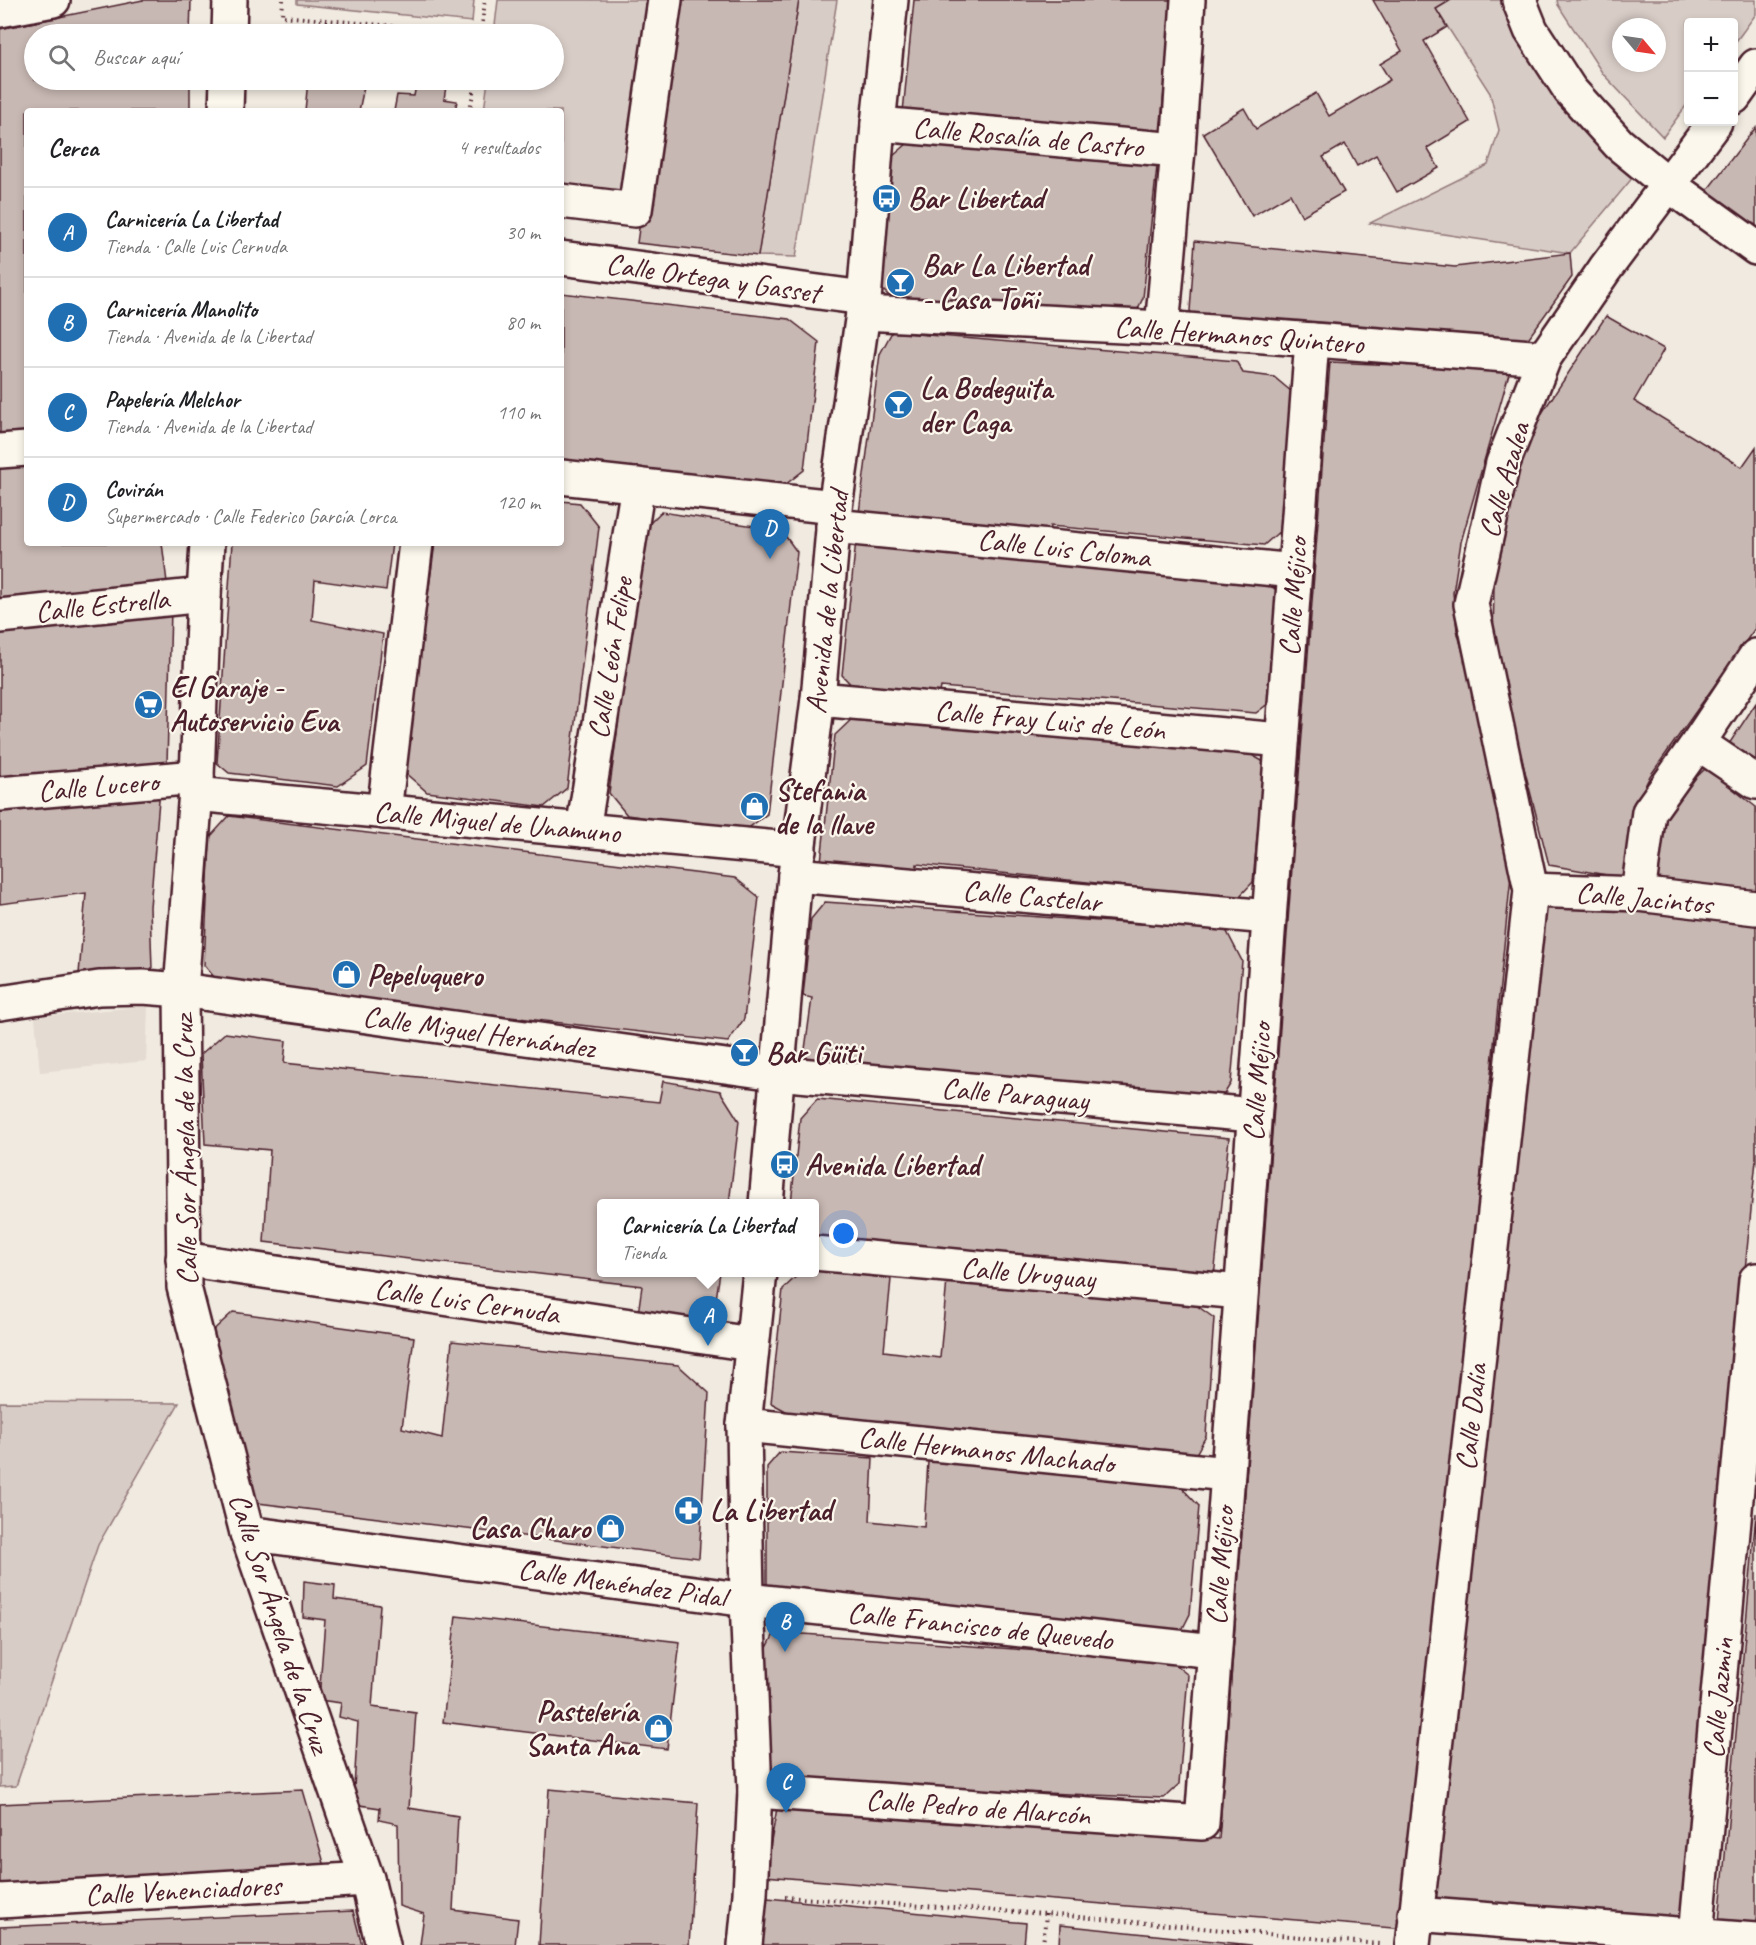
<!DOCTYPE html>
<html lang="es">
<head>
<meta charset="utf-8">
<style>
	:root { --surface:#fff; --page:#f6f6f6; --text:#202124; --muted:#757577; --line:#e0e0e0; --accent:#1f6fb2 }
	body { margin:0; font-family:Caveat,sans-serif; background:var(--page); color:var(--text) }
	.controls { position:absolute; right:18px; top:18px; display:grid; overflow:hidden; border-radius:6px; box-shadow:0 3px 9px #0003 }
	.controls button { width:54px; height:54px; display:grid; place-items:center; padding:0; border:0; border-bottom:2px solid var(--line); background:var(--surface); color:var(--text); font:30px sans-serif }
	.compass { position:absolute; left:1612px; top:18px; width:54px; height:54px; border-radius:50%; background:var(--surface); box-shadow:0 3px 9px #0003; rotate:119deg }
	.you { position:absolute; left:844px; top:1234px; width:21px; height:21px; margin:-15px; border:4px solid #fff; border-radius:50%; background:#1a73e8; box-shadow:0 0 0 9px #1a73e833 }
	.badge { display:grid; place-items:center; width:39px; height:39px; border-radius:50%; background:var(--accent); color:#fff; font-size:20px; font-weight:700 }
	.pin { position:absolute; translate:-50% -50px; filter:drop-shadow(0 2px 3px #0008) }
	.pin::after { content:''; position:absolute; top:32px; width:21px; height:18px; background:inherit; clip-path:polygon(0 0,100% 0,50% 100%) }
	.popup { position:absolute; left:597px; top:1199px; width:222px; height:78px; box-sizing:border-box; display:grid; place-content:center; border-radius:6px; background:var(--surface); filter:drop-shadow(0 2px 4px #0005); font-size:20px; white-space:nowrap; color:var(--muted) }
	.popup b { font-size:22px; color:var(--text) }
	.popup::after { content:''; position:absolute; left:50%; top:100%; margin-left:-12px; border:12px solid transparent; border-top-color:var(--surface) }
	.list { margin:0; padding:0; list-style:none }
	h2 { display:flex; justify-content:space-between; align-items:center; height:78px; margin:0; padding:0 24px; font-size:26px }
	h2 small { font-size:20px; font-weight:400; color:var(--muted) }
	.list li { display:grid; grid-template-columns:39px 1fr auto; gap:18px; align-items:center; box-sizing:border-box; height:90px; padding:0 24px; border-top:2px solid var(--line) }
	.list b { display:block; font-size:22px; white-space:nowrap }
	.list p { margin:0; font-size:20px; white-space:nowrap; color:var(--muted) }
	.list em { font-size:20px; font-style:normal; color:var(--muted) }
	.icon { flex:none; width:33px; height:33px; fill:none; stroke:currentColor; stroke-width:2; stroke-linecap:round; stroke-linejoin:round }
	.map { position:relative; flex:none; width:1756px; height:1945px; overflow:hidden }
	.search { position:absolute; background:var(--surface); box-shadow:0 3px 9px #0003; left:24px; top:24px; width:540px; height:66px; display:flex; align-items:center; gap:15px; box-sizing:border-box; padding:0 21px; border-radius:33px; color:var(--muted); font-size:22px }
	.panel { position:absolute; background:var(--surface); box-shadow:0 3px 9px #0003; left:24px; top:108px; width:540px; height:438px; border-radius:6px }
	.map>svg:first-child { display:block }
	.built { fill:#e4dbd2 }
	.green { fill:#d8ccc6; stroke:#917678; stroke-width:1.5; fill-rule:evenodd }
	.building { fill:#c8b8b3; stroke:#4a1f2b; stroke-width:1.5 }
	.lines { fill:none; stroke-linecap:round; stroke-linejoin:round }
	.minor-casing { stroke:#4a1f2b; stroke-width:38 }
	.path { stroke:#4a1f2b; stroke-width:4; stroke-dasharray:1.5 4.5; stroke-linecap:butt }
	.minor { stroke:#fbf7ec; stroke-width:33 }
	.labels { text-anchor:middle; stroke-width:4.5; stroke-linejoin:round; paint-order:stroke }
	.street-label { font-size:30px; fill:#4a1f2b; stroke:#fbf7ec }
	.poi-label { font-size:30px; font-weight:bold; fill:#4a1f2b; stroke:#fbf7ec; text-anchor:start }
</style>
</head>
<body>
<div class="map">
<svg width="1756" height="1945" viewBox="0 0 1756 1945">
	<rect width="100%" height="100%" fill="#f0eae0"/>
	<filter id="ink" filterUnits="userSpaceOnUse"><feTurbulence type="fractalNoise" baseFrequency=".0167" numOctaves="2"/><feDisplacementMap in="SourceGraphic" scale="12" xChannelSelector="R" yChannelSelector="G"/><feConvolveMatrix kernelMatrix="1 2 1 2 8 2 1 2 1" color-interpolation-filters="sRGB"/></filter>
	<g filter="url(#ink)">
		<path class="built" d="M148,1006L146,1061L40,1072L35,1017Z"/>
		<g class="green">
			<path d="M297,0H474L472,22L297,4Z"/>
			<path d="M498,0H655L628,201L561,191V111H484L488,80H554V34H494Z"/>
			<path d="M799,0H837L796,257L758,256Z"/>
			<path d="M1451,0H1505L1639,170L1570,253L1370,223L1488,165L1499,130L1490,93L1436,9Z"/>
			<path d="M1557,0H1756V14L1734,44V22H1688V103L1663,137L1603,74L1558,5ZM1621,27H1657V63H1621Z"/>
			<path d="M0,1402L179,1403L98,1545L16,1786L0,1787Z"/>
		</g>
		<g class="building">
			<path d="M143,0H191L190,34H34V80H190V111H27V442L0,444V29Z"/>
			<path d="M671,0H799L758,256L637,243Z"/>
			<path d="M914,0H1173L1160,132L903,112Z"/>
			<path d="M1373,0H1451L1436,9L1447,27L1424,41L1470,122L1427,148L1439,168L1397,192L1376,155L1357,166L1345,144L1323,157L1344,192L1302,216L1290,194L1252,216L1203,133L1244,108L1256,129L1316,93L1329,116L1390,80L1380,64L1402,51Z"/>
			<path d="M308,80H345V84L364,87L359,111H305Z"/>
			<path d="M417,80H447L444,99L457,101L455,111H394L397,95L414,96Z"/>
			<path d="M1756,127V230L1705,193Z"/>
			<path d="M915,137L1158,157L1143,298L1132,321L897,304L882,289L893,156Z"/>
			<path d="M1195,241L1455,267L1570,253L1572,277L1522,347L1204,323L1190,311Z"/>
			<path d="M561,293L789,319L819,342L804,470L781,488L561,460Z"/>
			<path d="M1606,316L1664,349L1634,401L1742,467L1756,447V627L1650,776L1633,811L1624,878L1549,865L1493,647L1494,583L1512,487L1538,419Z"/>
			<path d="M892,332L1236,361L1243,373L1274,377L1292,392L1281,530L1264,545L1050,526L1048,537L859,513L880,354Z"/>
			<path d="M1330,362L1510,370L1461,542L1453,593L1457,630L1514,846L1405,1929L765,1876L778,1802L1219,1839Z"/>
			<path d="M27,458V543H162L168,590L0,611V460Z"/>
			<path d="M561,501L580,503L599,527L567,788L544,807L427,792L404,772L435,543H561Z"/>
			<path d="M661,512L781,530L797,552L767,814L743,832L627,815L609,793L644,529Z"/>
			<path d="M856,540L1256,577L1280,592L1274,699L1256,713L941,687L939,698L858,692L842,675Z"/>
			<path d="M232,543H392L386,590L315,580L312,620L383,634L367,766L338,786L229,773L217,763Z"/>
			<path d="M171,609L167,764L0,782V628Z"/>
			<path d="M1756,703V770L1725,750Z"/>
			<path d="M854,717L1243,750L1264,762L1253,882L1238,898L917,864L916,878L821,862L835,735Z"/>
			<path d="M1706,768L1756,807V898L1656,884L1662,810Z"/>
			<path d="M160,788L150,907L152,969L79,974L86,893L0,904V807Z"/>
			<path d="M229,816L735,878L759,897L744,1019L728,1042L220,984L204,965L210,837Z"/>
			<path d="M825,902L1226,930L1242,961L1231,1083L1220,1101L825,1072L804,1057L812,998L803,996L811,919Z"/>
			<path d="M1545,903L1756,923V1160L1680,1918L1431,1903Z"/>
			<path d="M225,1033L286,1041L284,1063L659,1102L663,1081L720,1091L739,1121L729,1204H602V1272H720L716,1299L694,1321L638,1314L642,1286L264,1242L270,1150L205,1144L201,1054Z"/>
			<path d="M817,1099L1229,1138L1214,1277L814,1246V1204H791L800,1118Z"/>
			<path d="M814,1268L891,1279L884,1351L940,1358L947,1280L1193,1303L1214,1318L1206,1436L1196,1454L797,1417L771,1403L783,1289L801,1272H814Z"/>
			<path d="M233,1312L414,1337L402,1428L442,1438L452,1341L678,1365L709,1393L699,1558L250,1502L208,1335Z"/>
			<path d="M780,1452L873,1458L870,1521L924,1527L928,1461L1181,1487L1199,1506L1190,1614L1182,1630L784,1595L767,1584V1467Z"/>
			<path d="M1756,1513V1924L1719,1922Z"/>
			<path d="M304,1581L335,1585L334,1599L380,1605L372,1707L416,1713L409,1808L458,1816L453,1910L518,1919L515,1945H420L424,1914L399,1906L398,1824L379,1820L380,1808L353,1804L358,1722L339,1717L341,1703L319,1700L325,1620L303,1617Z"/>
			<path d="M456,1616L680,1642L667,1749L443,1722Z"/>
			<path d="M775,1632L1169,1660L1188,1675L1179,1784L1164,1798L783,1782L765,1769L763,1656Z"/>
			<path d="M549,1789L698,1803L689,1945H539Z"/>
			<path d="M303,1790L326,1870L0,1886V1804Z"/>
			<path d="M757,1897L1026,1923L1024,1945H753Z"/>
			<path d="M353,1911L362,1945H0V1927Z"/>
			<path d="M1060,1925L1251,1945H1059Z"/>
		</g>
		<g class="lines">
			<defs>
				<g id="minor">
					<path d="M1519,0L1531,30L1570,90L1619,144L1669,185L1756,248"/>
					<path d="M0,10L53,0"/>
					<path d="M229,34L230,0"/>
					<path d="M1734,97L1756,66"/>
					<path d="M226,111L227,80"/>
					<path d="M878,124L1178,150"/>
					<path d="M561,201L635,210L665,0"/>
					<path d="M561,258L864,298"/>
					<path d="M863,313L1162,328L1544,358"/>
					<path d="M1162,328L1178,150L1188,0"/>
					<path d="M0,451L27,449"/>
					<path d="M561,477L835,507"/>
					<path d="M833,526L1295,571"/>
					<path d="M207,543L204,595L197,777L181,990L184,1287L247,1533L367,1879L383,1945"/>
					<path d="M0,616L204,595"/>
					<path d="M818,699L1282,740"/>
					<path d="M1698,743L1756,782"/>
					<path d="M0,794L197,777"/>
					<path d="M195,794L799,850"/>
					<path d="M384,812L416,543"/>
					<path d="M583,830L638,485"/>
					<path d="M795,875L1269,917"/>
					<path d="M1531,890L1638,894L1756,908"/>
					<path d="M1638,894L1649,812L1698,743L1756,656"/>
					<path d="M0,1003L99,988L143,987L181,990L776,1073L1254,1115"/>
					<path d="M766,1204L795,875L818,699L835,507L863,313L878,124L891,0"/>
					<path d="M814,1253L1241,1292"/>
					<path d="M183,1259L751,1344"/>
					<path d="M744,1425L1227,1474"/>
					<path d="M247,1533L747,1600L1214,1651"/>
					<path d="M755,1791L1202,1823L1312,340"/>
					<path d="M0,1901L367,1879"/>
					<path d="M1415,1914L1756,1940"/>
					<path d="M1696,1936L1756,1280"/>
					<path d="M745,1945L750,1894L755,1791L747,1600L744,1425L760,1272"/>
					<path d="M1413,1945L1531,890L1471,604L1503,463L1544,358L1605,269L1715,122"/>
				</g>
			</defs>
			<use href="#minor" class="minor-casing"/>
			<g class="path">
				<path d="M283,0L282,16L481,34"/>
				<path d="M481,34L485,0"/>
				<path d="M470,111L475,80"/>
				<path d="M785,1897L1046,1914L1379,1944"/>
				<path d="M1043,1945L1046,1914"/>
			</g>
			<use href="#minor" class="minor"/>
		</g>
	</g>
	<defs>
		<symbol id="bus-disc" viewBox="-11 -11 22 22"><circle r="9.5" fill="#1f6fb2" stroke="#fbf7ec"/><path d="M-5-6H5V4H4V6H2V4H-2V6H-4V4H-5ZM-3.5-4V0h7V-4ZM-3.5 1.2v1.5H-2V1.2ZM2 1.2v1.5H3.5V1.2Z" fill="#fff"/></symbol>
		<symbol id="bar-disc" viewBox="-11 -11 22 22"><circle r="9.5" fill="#1f6fb2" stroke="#fbf7ec"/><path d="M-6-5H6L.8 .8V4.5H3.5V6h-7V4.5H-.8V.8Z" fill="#fff"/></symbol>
		<symbol id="supermarket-disc" viewBox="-11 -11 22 22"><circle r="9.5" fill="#1f6fb2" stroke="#fbf7ec"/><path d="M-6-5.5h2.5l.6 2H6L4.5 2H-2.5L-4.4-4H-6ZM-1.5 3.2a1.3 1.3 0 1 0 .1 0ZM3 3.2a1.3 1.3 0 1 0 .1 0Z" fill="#fff"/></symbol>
		<symbol id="shop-disc" viewBox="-11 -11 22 22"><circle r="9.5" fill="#1f6fb2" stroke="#fbf7ec"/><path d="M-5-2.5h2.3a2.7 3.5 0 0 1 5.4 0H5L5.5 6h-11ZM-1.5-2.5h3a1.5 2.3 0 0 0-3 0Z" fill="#fff"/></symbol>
		<symbol id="pharmacy-disc" viewBox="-11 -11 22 22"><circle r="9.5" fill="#1f6fb2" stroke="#fbf7ec"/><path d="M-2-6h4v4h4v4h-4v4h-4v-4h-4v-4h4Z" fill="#fff"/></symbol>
	</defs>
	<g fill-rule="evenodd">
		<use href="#bus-disc" x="870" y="182" width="33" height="33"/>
		<use href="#bar-disc" x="884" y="266" width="33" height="33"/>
		<use href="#bar-disc" x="882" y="388" width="33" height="33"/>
		<use href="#supermarket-disc" x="132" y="688" width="33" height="33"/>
		<use href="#shop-disc" x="738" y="790" width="33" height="33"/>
		<use href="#shop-disc" x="330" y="958" width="33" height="33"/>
		<use href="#bar-disc" x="728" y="1036" width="33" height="33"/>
		<use href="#bus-disc" x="768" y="1148" width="33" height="33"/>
		<use href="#pharmacy-disc" x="672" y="1494" width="33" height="33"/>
		<use href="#shop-disc" x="594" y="1512" width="33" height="33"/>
		<use href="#shop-disc" x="642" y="1712" width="33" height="33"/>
	</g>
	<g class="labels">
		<g class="street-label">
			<text transform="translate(1028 137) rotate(5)" y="10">Calle Rosalía de Castro</text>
			<text transform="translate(713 278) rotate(8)" y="10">Calle Ortega y Gasset</text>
			<text transform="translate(1239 335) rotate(4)" y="10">Calle Hermanos Quintero</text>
			<text transform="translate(1504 480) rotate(-74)" y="10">Calle Azalea</text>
			<text transform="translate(1064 548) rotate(6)" y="10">Calle Luis Coloma</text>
			<text transform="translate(1293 597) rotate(-86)" y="10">Calle Méjico</text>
			<text transform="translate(827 602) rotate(-84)" y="10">Avenida de la Libertad</text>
			<text transform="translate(102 605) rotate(-6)" y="10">Calle Estrella</text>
			<text transform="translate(610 658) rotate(-81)" y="10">Calle León Felipe</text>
			<text transform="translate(1050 720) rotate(5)" y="10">Calle Fray Luis de León</text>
			<text transform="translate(98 786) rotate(-5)" y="10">Calle Lucero</text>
			<text transform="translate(497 822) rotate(5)" y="10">Calle Miguel de Unamuno</text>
			<text transform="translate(1032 896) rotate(5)" y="10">Calle Castelar</text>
			<text transform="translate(1644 898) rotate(5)" y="10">Calle Jacintos</text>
			<text transform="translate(479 1032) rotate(8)" y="10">Calle Miguel Hernández</text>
			<text transform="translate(1257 1082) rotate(-86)" y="10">Calle Méjico</text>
			<text transform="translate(1015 1094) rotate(5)" y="10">Calle Paraguay</text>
			<text transform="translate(185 1150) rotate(-91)" y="10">Calle Sor Ángela de la Cruz</text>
			<text transform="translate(1028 1273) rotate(5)" y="10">Calle Uruguay</text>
			<text transform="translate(467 1301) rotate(8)" y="10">Calle Luis Cernuda</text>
			<text transform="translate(1471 1417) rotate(-84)" y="10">Calle Dalia</text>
			<text transform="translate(986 1450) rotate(6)" y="10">Calle Hermanos Machado</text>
			<text transform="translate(1220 1566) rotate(-86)" y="10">Calle Méjico</text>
			<text transform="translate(622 1583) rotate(8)" y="10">Calle Menéndez Pidal</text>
			<text transform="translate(280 1623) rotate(72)" y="10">Calle Sor Ángela de la Cruz</text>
			<text transform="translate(980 1626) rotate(6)" y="10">Calle Francisco de Quevedo</text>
			<text transform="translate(1718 1698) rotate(-85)" y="10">Calle Jazmin</text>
			<text transform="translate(978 1807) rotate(4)" y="10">Calle Pedro de Alarcón</text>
			<text transform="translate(183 1890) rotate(-3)" y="10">Calle Venenciadores</text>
		</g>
		<g class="poi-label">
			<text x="908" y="208">Bar Libertad</text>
			<text x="922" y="275">Bar La Libertad<tspan x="922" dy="34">- Casa Toñi</tspan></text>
			<text x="920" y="398">La Bodeguita<tspan x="920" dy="34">der Caga</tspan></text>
			<text x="170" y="697">El Garaje -<tspan x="170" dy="34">Autoservicio Eva</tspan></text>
			<text x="775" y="800">Stefania<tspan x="775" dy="34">de la llave</tspan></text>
			<text x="367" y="985">Pepeluquero</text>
			<text x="766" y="1063">Bar Güiti</text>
			<text x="805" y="1175">Avenida Libertad</text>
			<text x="710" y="1520">La Libertad</text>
			<text x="590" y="1538" text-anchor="end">Casa Charo</text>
			<text x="638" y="1721" text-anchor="end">Pastelería<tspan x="638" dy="34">Santa Ana</tspan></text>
		</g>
	</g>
</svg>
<div class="controls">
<button>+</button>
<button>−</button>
</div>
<svg class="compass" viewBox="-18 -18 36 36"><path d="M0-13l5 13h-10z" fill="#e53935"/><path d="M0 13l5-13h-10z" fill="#757577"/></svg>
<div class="you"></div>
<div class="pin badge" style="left:708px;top:1346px">A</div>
<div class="popup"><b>Carnicería La Libertad</b>Tienda</div>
<div class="pin badge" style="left:785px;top:1652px">B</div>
<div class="pin badge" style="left:786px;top:1813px">C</div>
<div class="pin badge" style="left:770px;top:559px">D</div>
<div class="search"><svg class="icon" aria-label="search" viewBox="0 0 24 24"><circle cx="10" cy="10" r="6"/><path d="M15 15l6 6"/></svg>Buscar aquí</div>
<section class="panel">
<h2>Cerca<small>4 resultados</small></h2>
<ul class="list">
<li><span class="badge">A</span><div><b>Carnicería La Libertad</b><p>Tienda · Calle Luis Cernuda</p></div><em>30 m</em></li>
<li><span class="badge">B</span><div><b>Carnicería Manolito</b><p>Tienda · Avenida de la Libertad</p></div><em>80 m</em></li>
<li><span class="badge">C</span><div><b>Papelería Melchor</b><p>Tienda · Avenida de la Libertad</p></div><em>110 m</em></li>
<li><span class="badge">D</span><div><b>Covirán</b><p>Supermercado · Calle Federico García Lorca</p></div><em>120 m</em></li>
</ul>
</section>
</div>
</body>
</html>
